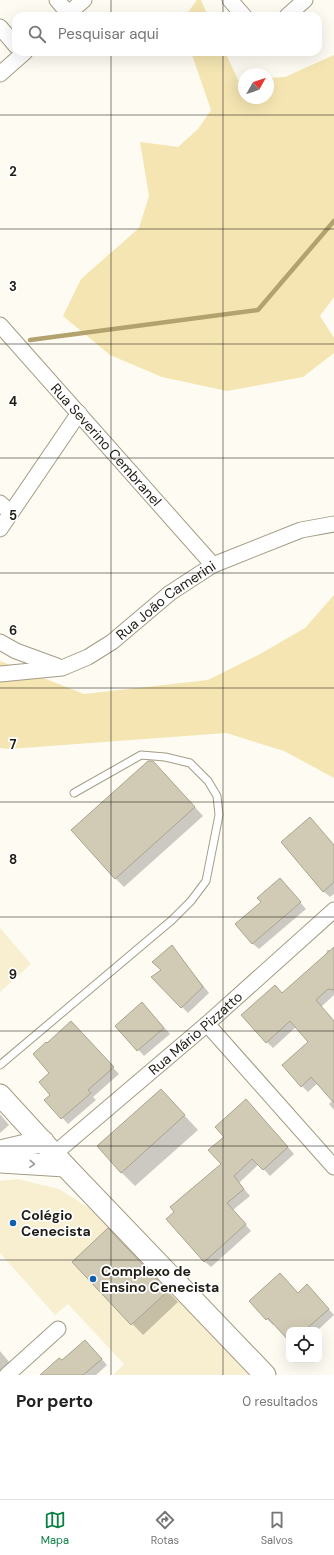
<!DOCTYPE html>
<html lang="pt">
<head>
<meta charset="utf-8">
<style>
	:root { --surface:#fff; --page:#f6f6f6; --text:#222; --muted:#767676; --line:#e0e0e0; --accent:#0b8043 }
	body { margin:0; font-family:"DM Sans",sans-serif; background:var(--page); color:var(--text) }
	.controls { position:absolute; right:12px; bottom:12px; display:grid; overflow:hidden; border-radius:8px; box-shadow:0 4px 16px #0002 }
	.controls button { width:36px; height:36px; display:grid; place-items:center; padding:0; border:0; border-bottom:1px solid var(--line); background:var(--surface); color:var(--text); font:20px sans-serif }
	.compass { position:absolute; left:238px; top:68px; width:36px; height:36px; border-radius:50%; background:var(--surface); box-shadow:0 4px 16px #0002; rotate:50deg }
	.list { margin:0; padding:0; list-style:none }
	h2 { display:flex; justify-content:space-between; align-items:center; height:52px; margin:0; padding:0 16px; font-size:17px }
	h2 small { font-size:13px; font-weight:400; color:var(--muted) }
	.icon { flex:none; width:22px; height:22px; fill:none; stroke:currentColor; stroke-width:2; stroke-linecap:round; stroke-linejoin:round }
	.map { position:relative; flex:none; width:334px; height:1375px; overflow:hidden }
	.search { position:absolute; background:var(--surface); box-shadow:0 4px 16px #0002; left:12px; right:12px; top:12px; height:44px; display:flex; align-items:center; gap:10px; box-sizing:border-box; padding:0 14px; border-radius:12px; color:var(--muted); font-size:15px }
	.sheet { height:124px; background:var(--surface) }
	nav { display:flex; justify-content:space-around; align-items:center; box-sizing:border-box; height:56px; border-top:1px solid var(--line); background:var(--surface); font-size:11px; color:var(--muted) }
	nav a { display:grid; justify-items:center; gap:2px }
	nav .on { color:var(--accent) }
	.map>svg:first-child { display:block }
	.built { fill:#f8efd0 }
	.green { fill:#f4e5b2 }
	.shadow { fill:#0003 }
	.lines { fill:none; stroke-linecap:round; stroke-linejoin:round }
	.stream { stroke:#b2a26e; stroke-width:4.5 }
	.building { fill:#d1cab4; stroke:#aba48e }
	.lane-casing { stroke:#a39c86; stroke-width:9 }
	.street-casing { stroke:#a39c86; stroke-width:17 }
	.secondary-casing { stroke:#a39c86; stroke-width:23 }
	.lane { stroke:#fff; stroke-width:7 }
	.street { stroke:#fff; stroke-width:15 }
	.secondary { stroke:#fff; stroke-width:21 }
	.oneway { stroke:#9a9995 }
	.grid { fill:none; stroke:#1e1c14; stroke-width:1; stroke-opacity:0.55 }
	.poi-dot { fill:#1060ae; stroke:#fff; stroke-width:1.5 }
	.labels { text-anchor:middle; stroke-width:3.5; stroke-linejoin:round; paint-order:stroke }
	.street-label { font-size:14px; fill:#1e1c14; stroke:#fff }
	.poi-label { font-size:14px; font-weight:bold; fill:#1e1c14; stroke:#fff; text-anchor:start }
	.grid-label { font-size:13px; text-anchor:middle; font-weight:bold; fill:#1e1c14; stroke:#fff; stroke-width:3.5; stroke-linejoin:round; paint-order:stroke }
</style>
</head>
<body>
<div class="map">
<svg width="334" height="1375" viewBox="0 0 334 1375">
	<rect width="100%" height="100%" fill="#fefcf2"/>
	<g class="built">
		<path d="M0,928L31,964L0,992Z"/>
		<path d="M18,1179L59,1189L105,1218L253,1375H113L124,1364L68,1304L55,1315L0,1253V1181Z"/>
	</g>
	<g class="green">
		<path d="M197,0H201L208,16H185Z"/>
		<path d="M191,52H225L238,80H244V98H268V78L285,77L334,55V297L320,316L334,338V353L303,377L227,391L162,377L110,355L63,316L81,279L139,228L149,196L140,142L178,147L198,129L211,110Z"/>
		<path d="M334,595V778L284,751L226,733L9,749L0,748V661L84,694L208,680L260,654L305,628Z"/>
	</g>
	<g class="shadow">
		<path d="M162,771L203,816L124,887L115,878Z"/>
		<path d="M334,845V894L330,897L323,891Z"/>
		<path d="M286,886L306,909L259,949L252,943Z"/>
		<path d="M172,947L209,993L188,1013L152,977L162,970Z"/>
		<path d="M327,950H334V995L321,1007L334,1024V1110L329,1104L333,1100L318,1083L308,1092L302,1086L310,1043L296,1027L273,1048L267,1042L283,994L326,955Z"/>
		<path d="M148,1010L170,1034L144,1056L117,1026Z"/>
		<path d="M77,1029L119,1074L93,1097L96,1100L68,1124L46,1100L51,1095L47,1045Z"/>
		<path d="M161,1090L198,1130L135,1186L121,1172Z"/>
		<path d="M253,1107L294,1154L270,1176L259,1164L239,1183L250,1196L233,1210L251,1231L211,1267L204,1261L223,1164L225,1137Z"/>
		<path d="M0,1114L9,1125L0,1133Z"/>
		<path d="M119,1240L178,1302L143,1335L73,1262Z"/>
		<path d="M313,1292L334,1315L318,1330H289V1339L275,1323L273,1325L267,1319L298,1294Z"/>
		<path d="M91,1347L107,1365L96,1375H41L62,1362Z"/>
		<path d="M0,1351L16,1370L0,1375Z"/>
	</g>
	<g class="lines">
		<path class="stream" d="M30,340L258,310L334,221"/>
	</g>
	<g class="building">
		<path d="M148,761H153L195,807L115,879L71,830Z"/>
		<path d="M310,817L334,845V882L323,892L281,842Z"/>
		<path d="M280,878L301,902L252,944L235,924L261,902L257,898Z"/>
		<path d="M172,945L203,987L181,1008L151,977L161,970L152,962Z"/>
		<path d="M334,947V990L328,989L316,1000L334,1021V1103L311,1077L301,1087L282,1065L308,1042L290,1021L266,1043L241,1015L275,985L282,993Z"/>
		<path d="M142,1002L164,1028L137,1051L115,1026Z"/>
		<path d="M71,1021L114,1067L88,1090L91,1093L61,1119L44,1100L50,1095L39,1082L49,1073L33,1054L46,1042L47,1043Z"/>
		<path d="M161,1089L185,1115L121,1173L97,1146Z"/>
		<path d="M246,1099L288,1147L263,1170L252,1159L234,1176L244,1189L227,1203L246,1224L204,1262L166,1219L174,1212L170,1207L221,1164L208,1150L224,1137L215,1127Z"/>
		<path d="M108,1228L168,1291L131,1325L72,1262Z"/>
		<path d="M280,1273L298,1293L307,1284L329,1309L305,1330H289V1341L268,1318L266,1320L249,1301Z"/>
		<path d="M85,1340L102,1359L83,1375H40L59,1358L62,1360Z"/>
	</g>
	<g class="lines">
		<defs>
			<path id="lane" d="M0,1065L172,920L191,901L206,881L219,815L217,796L208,781L190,763L165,757L141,755L74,793"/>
			<g id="street">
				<path d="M57,0L68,13"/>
				<path d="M230,0L244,16"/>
				<path d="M65,16L84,0"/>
				<path d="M287,16L305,0"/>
				<path d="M0,27L16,46"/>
				<path d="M0,74L25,52"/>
				<path id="s1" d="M0,325L213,565"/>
				<path d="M0,503L11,513"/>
				<path d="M0,529L79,413"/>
				<path d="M0,642L16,651L57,666"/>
				<path id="s2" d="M0,674L62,668L88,657L112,642L170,593L213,565L301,530L334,524"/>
				<path d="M207,1024L334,1167"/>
				<path id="s3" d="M54,1154L207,1024L334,910"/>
				<path d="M7,1375L58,1329"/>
			</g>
			<g id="secondary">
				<path d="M0,1095L65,1166L265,1375"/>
				<path d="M0,1151L43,1141"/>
				<path d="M0,1162L65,1166"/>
			</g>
		</defs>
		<use href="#lane" class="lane-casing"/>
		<use href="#street" class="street-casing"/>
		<use href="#secondary" class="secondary-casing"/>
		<use href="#lane" class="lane"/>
		<use href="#street" class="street"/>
		<use href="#secondary" class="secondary"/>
	</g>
	<defs><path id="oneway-chevron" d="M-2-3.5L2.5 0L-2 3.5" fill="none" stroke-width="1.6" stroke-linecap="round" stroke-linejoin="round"/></defs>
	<use class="oneway" href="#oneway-chevron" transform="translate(32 1164) rotate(4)"/>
	<path class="grid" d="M111,0V16M223,0V16M111,52V1375M223,52V1375M0,115H334M0,229H334M0,344H334M0,458H334M0,573H334M0,688H334M0,802H334M0,917H334M0,1031H334M0,1146H334M0,1260H334"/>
	<g class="poi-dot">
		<circle cx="13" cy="1223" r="4"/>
		<circle cx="93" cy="1279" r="4"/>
	</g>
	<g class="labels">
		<g class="street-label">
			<text dy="5" stroke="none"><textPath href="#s1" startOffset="160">Rua Severino Cembranel</textPath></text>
			<text dy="5" stroke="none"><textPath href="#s2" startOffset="187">Rua João Camerini</textPath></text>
			<text dy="5" stroke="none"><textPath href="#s3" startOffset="186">Rua Mário Pizzatto</textPath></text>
		</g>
		<g class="poi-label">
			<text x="21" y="1220">Colégio<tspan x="21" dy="16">Cenecista</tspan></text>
			<text x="101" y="1276">Complexo de<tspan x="101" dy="16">Ensino Cenecista</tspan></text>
		</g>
	</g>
	<g class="grid-label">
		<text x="13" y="176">2</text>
		<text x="13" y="291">3</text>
		<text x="13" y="406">4</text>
		<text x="13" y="520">5</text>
		<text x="13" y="635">6</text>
		<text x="13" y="749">7</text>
		<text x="13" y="864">8</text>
		<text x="13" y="979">9</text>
	</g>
</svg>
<div class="controls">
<button><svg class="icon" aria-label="locate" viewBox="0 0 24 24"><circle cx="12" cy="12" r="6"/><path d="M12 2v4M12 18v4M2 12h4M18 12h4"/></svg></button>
</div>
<svg class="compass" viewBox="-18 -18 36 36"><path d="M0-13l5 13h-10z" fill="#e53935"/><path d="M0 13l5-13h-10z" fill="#767676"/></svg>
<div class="search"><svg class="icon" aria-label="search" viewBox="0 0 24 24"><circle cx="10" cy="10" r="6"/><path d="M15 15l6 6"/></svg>Pesquisar aqui</div>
</div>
<section class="sheet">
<h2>Por perto<small>0 resultados</small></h2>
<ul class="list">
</ul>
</section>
<nav>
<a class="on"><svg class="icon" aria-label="map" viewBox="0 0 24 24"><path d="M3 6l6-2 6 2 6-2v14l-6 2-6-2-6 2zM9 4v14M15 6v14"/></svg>Mapa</a>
<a><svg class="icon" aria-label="directions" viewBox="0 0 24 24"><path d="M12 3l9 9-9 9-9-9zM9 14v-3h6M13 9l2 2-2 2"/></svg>Rotas</a>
<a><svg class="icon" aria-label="saved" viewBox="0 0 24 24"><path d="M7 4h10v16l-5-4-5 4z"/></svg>Salvos</a>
</nav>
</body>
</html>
